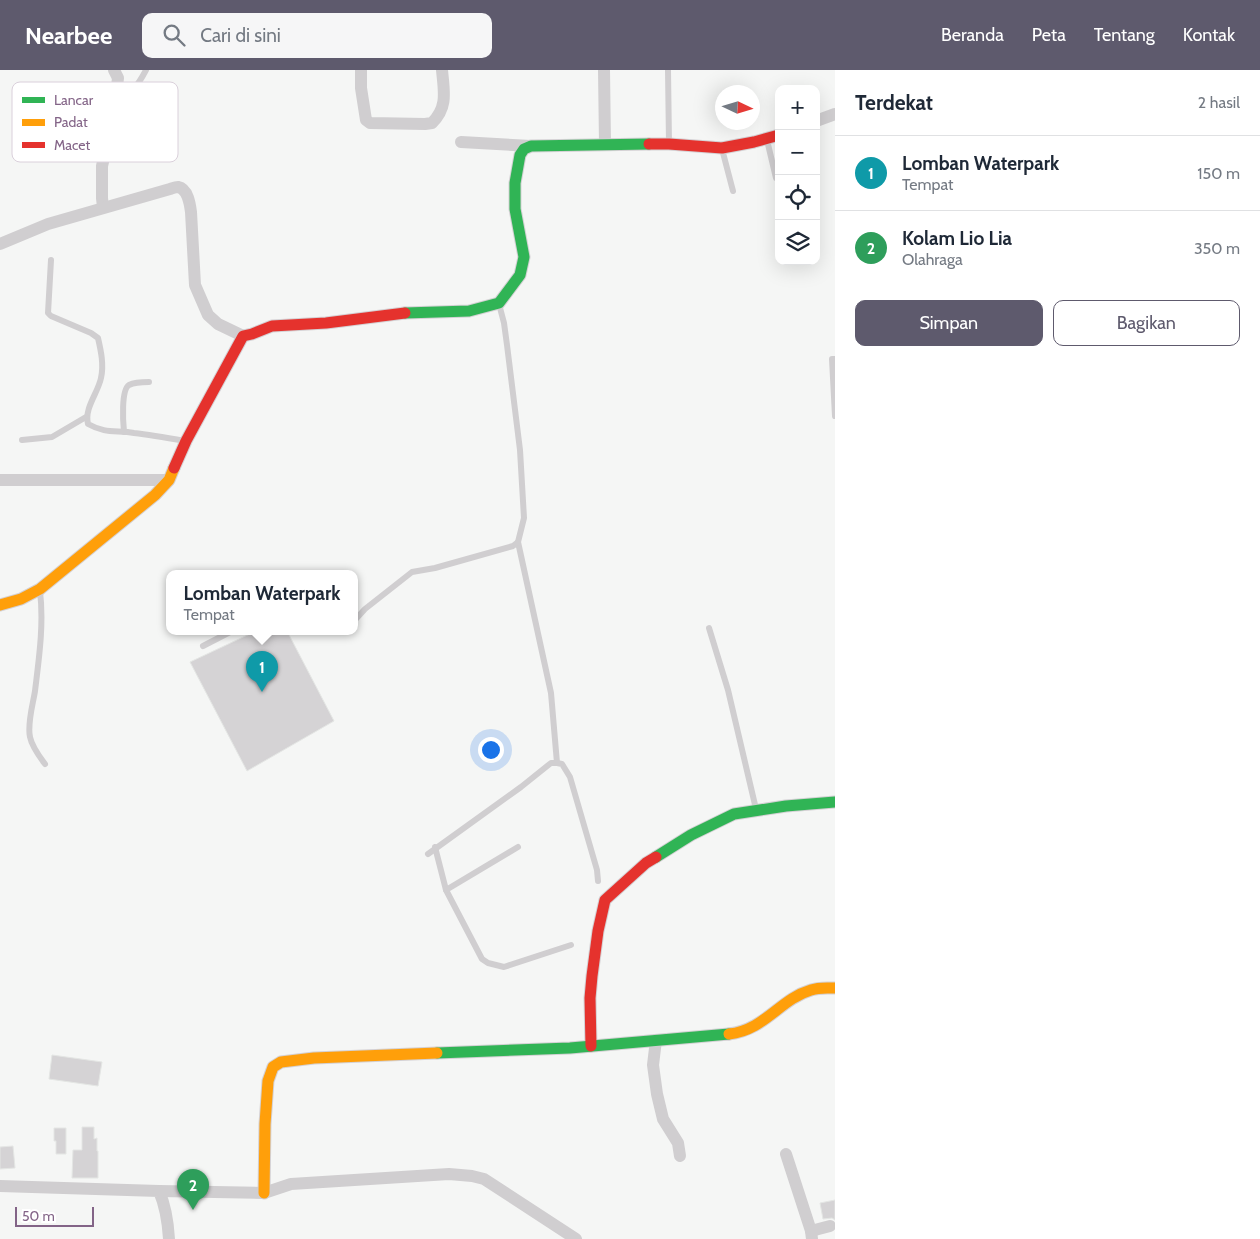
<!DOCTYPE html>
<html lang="id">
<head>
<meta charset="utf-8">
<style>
	:root { --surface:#fff; --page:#f6f6f7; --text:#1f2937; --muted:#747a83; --line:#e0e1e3; --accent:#5e5a6d }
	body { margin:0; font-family:Cabin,sans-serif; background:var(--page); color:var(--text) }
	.controls { position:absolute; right:15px; top:15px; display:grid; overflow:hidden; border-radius:10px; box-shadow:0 5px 20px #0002 }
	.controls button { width:45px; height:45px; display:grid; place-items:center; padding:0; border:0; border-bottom:1px solid var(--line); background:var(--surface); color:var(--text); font:25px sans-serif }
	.compass { position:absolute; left:715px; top:15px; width:45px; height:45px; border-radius:50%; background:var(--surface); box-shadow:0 5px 20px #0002; rotate:94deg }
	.scale { position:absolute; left:15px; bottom:12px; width:79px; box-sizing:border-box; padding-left:5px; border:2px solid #836487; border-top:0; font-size:14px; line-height:18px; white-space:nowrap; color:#836487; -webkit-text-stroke:4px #fff; paint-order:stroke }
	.you { position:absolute; left:490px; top:679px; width:18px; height:18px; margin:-12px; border:4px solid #fff; border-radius:50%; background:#1a73e8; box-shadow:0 0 0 8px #1a73e833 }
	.badge { display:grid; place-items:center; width:32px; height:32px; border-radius:50%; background:var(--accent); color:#fff; font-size:16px; font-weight:700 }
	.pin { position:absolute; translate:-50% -41px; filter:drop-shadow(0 1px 2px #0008) }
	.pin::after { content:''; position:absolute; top:26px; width:18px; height:15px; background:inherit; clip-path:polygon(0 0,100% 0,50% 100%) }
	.popup { position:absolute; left:166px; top:500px; width:192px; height:65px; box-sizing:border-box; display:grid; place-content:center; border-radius:10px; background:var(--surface); filter:drop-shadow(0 1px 4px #0005); font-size:16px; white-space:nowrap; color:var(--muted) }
	.popup b { font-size:19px; color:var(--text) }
	.popup::after { content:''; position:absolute; left:50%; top:100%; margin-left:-10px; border:10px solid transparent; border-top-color:var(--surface) }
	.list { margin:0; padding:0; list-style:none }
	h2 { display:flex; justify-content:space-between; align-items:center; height:65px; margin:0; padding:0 20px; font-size:21px }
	h2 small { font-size:16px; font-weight:400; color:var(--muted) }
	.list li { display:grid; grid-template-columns:32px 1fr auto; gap:15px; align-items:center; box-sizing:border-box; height:75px; padding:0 20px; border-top:1px solid var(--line) }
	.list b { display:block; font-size:19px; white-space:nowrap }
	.list p { margin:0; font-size:16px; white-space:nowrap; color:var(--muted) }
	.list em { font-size:16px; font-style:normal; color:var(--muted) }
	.actions { display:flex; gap:10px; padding:15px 20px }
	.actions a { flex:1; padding:11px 0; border:1px solid var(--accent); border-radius:10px; text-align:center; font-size:18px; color:var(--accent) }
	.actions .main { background:var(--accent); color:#fff }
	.icon { flex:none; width:28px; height:28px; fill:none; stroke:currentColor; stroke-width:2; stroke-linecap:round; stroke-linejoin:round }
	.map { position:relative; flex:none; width:835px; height:1169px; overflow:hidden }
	header { display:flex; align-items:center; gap:30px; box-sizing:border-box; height:70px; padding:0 25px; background:var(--accent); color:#fff }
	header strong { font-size:24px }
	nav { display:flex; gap:28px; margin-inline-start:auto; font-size:18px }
	.search { width:350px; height:45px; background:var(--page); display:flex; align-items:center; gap:12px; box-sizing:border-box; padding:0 18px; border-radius:10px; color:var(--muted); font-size:19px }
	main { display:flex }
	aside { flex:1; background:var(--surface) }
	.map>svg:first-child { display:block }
	.building { fill:#d5d3d5; stroke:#e4e6e4 }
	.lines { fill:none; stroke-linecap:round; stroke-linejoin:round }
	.fast-casing { stroke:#d4d1d4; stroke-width:13 }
	.slow-casing { stroke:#d4d1d4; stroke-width:13 }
	.jam-casing { stroke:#d4d1d4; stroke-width:13 }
	.lane { stroke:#d0ced0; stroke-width:6 }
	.street { stroke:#d0ced0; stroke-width:12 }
	.fast { stroke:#30b455; stroke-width:11 }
	.slow { stroke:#ff9f0a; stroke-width:11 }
	.jam { stroke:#e5322d; stroke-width:11 }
	.key { fill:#fff; stroke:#dad0db; stroke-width:1 }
	.key-label { font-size:14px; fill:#836487 }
</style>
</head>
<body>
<header>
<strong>Nearbee</strong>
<div class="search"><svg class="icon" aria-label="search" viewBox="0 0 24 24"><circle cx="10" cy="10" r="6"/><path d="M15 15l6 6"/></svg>Cari di sini</div>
<nav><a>Beranda</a><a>Peta</a><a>Tentang</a><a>Kontak</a></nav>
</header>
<main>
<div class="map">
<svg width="835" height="1169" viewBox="0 0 835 1169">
	<rect width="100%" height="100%" fill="#f5f6f5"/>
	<g class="building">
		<path d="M256,561H287L334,651L247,701L190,592Z"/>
		<path d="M52,985L102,992L98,1016L49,1009Z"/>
		<path d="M82,1057H94V1069L97,1068V1081H98V1108H72L73,1080H82Z"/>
		<path d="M54,1058H66V1084H56V1071H54Z"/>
		<path d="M13,1076L15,1098L0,1099V1077Z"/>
		<path d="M835,1130V1150L832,1148L823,1149L820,1133Z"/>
	</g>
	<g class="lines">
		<defs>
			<g id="fast">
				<path d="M405,243L469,241L499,233L520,205L524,187L515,139V113L520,85L524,79L531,76L649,74"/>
				<path d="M656,787L691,765L734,744L786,736L835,732"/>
				<path d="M437,983L570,978L729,964"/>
			</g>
			<g id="slow">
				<path d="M0,535L21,529L40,519L155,425L169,410L174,398"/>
				<path d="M729,964C765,960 780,929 811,920C819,917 827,918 835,918"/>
				<path d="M264,1123L265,1054L268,1011L273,997L281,992L314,988L437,983"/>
			</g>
			<g id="jam">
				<path d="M649,74H669L722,78L754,72L779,65"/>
				<path d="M174,398L186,371L243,266L252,264L272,256L326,253L405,243"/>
				<path d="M591,976L590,928L592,906L598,861L605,830L646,793L656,787"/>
			</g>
		</defs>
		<use href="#fast" class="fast-casing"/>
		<use href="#slow" class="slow-casing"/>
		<use href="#jam" class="jam-casing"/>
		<g class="lane">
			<path d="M668,0L669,73"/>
			<path d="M116,29C133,22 137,17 146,0"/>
			<path d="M767,70L776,108"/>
			<path d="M722,79L733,121"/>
			<path d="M51,190L48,243L51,246L91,263L98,268C101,281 104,295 101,308C98,323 84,338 88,354C106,364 115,360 134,363C151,365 168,368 185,371"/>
			<path d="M835,289H832L835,346"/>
			<path d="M127,362H124C123,352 121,320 129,315C135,312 143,312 149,312"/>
			<path d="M22,370L52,367L86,347"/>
			<path d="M518,472L551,623L557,693"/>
			<path d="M40,521C44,554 39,588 35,621C33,634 27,654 30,667C32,677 39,686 45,694"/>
			<path d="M354,551L365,539L412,502L435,498L513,476L518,472L524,448L520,380L507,275L504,253L499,234"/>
			<path d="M709,558L728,620L756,739"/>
			<path d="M203,576L232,561"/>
			<path d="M435,777L446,820L482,889L488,893L504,897L571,875"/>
			<path d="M428,784L521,717L551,693H557L562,694L570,707L597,800L598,811"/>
			<path d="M446,820L518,777"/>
		</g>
		<g class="street">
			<path d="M361,0V18L366,50L370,53L425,54L432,53C448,37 444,22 442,0"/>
			<path d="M604,0L605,74"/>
			<path d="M816,51L835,44"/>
			<path d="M461,72L531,76"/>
			<path d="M103,137L102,128V96L113,50L118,8L114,0"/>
			<path d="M0,174L48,154L170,119C173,118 175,117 178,117C188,119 190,134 191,142L195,215L208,245L218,254L243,266"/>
			<path d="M0,410H169"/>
			<path d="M656,970L653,995L657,1024L663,1049L678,1073L680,1086"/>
			<path d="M786,1084L811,1161L812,1169"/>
			<path d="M0,1116L159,1121C166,1137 168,1152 169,1169"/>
			<path d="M159,1121L264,1123L291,1114L449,1104L472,1106L484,1109L576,1169"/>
			<path d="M811,1161L830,1156"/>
		</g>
		<use href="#fast" class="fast"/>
		<use href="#slow" class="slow"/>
		<use href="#jam" class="jam"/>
	</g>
	<rect x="12" y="12" width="166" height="80" rx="8" class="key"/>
	<rect x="22" y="27" width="23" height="6" fill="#30b455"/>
	<rect x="22" y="49" width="23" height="7" fill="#ff9f0a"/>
	<rect x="22" y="72" width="23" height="6" fill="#e5322d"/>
	<g class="key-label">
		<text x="54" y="35">Lancar</text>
		<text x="54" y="57">Padat</text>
		<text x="54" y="80">Macet</text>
	</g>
</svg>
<div class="controls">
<button>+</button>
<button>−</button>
<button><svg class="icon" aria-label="locate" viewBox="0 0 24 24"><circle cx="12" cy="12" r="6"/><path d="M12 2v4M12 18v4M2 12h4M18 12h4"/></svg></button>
<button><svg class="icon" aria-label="layers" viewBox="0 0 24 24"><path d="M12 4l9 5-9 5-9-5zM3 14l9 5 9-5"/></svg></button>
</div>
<svg class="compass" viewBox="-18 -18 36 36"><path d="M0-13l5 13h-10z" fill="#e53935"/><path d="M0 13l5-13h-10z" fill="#747a83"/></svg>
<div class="scale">50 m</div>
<div class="you"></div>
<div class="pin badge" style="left:262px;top:622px;background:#0f9aa8">1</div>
<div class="popup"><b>Lomban Waterpark</b>Tempat</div>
<div class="pin badge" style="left:193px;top:1140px;background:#2e9e5b">2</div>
</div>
<aside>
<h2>Terdekat<small>2 hasil</small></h2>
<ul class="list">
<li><span class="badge" style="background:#0f9aa8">1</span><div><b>Lomban Waterpark</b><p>Tempat</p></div><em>150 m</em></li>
<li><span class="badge" style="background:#2e9e5b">2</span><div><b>Kolam Lio Lia</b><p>Olahraga</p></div><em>350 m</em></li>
</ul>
<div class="actions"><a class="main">Simpan</a><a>Bagikan</a></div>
</aside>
</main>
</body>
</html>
